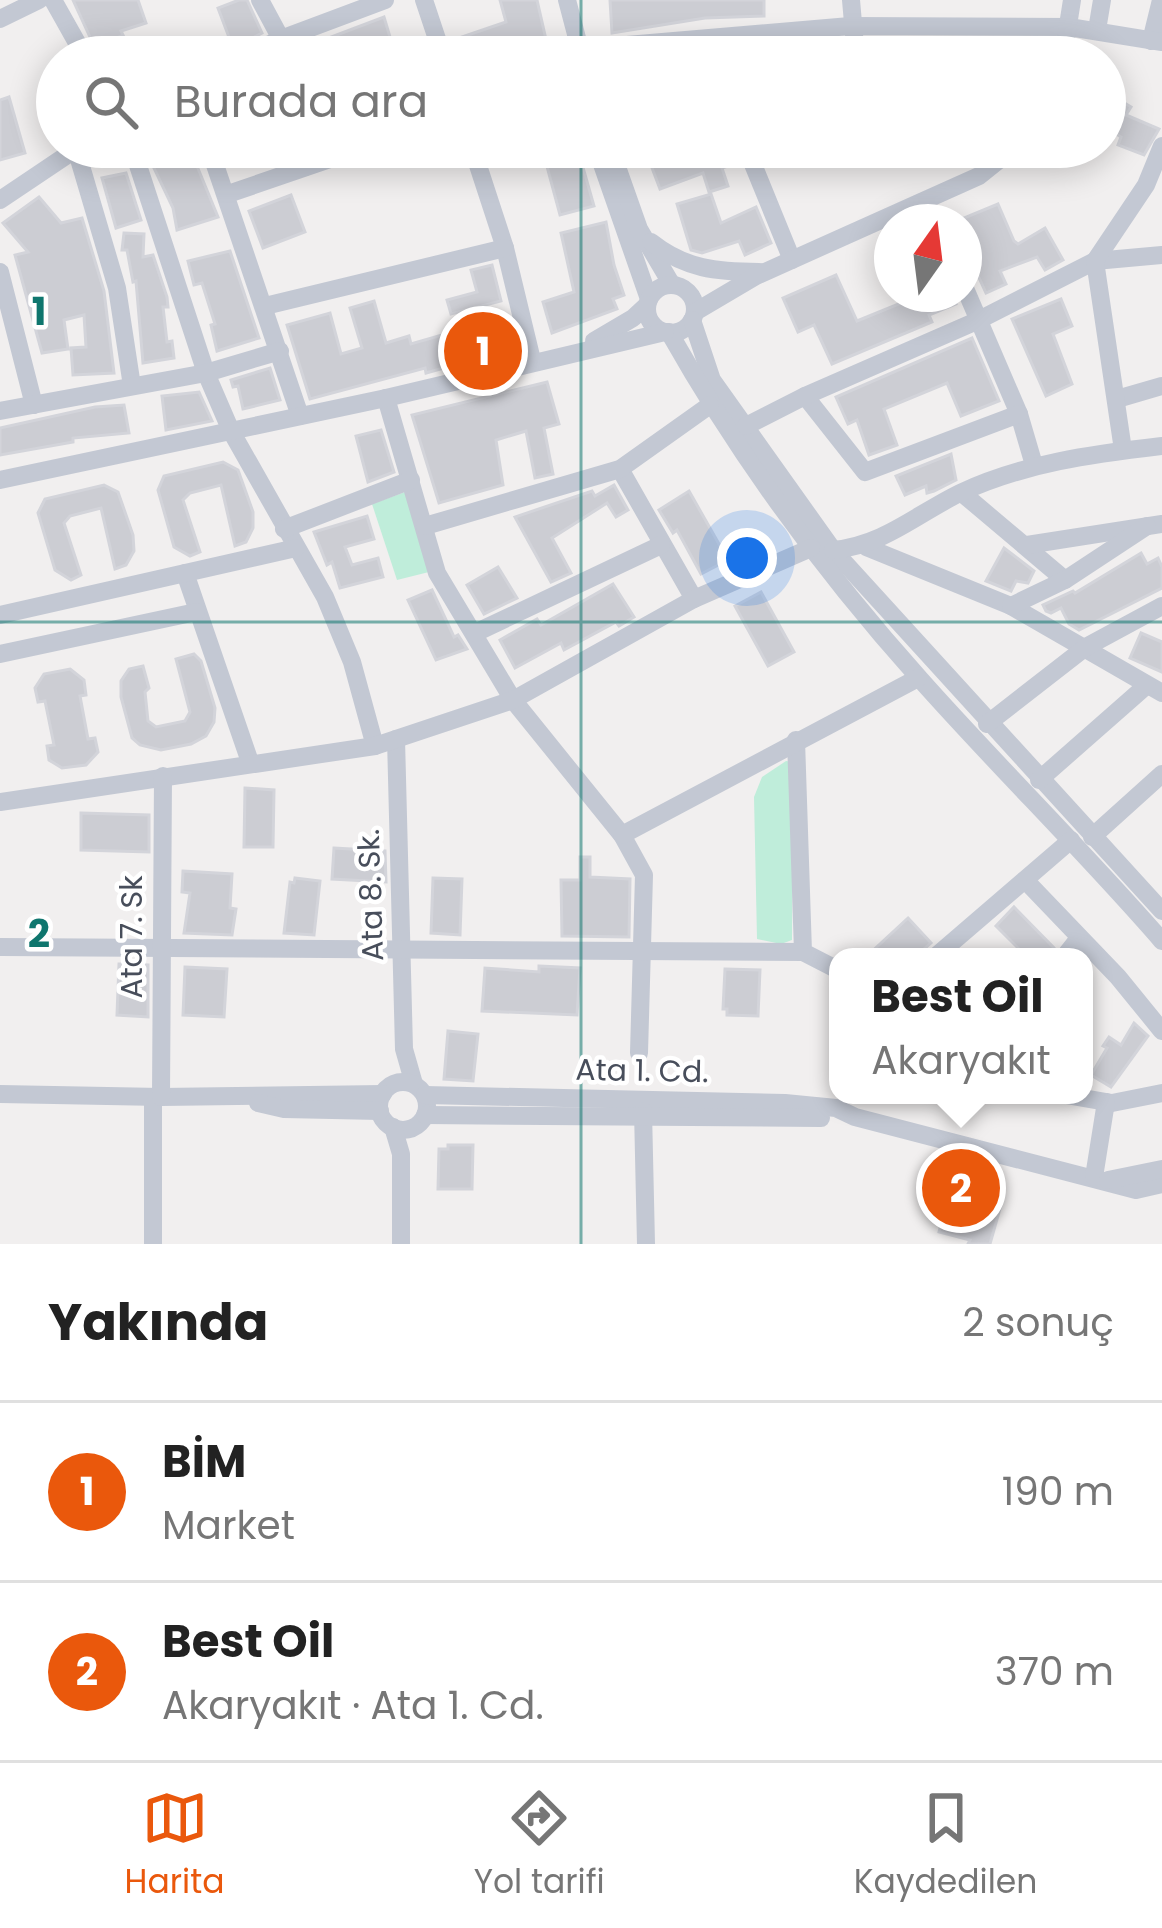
<!DOCTYPE html>
<html lang="tr">
<head>
<meta charset="utf-8">
<style>
	:root { --surface:#fff; --page:#f2f2f2; --text:#222; --muted:#767676; --line:#e0e0e0; --accent:#ea580c }
	body { margin:0; font-family:Poppins,sans-serif; background:var(--page); color:var(--text) }
	.compass { position:absolute; left:874px; top:204px; width:108px; height:108px; border-radius:50%; background:var(--surface); box-shadow:0 6px 30px #0003; rotate:14deg }
	.you { position:absolute; left:747px; top:558px; width:42px; height:42px; margin:-30px; border:9px solid #fff; border-radius:50%; background:#1a73e8; box-shadow:0 0 0 18px #1a73e833 }
	.badge { display:grid; place-items:center; width:78px; height:78px; border-radius:50%; background:var(--accent); color:#fff; font-size:39px; font-weight:700 }
	.pin { position:absolute; translate:-50% -50%; border:6px solid #fff; box-shadow:0 3px 12px #0006 }
	.popup { position:absolute; left:829px; top:948px; width:264px; height:156px; box-sizing:border-box; display:grid; place-content:center; border-radius:24px; background:var(--surface); filter:drop-shadow(0 3px 9px #0005); font-size:39px; white-space:nowrap; color:var(--muted) }
	.popup b { font-size:45px; color:var(--text) }
	.popup::after { content:''; position:absolute; left:50%; top:100%; margin-left:-24px; border:24px solid transparent; border-top-color:var(--surface) }
	.list { margin:0; padding:0; list-style:none }
	h2 { display:flex; justify-content:space-between; align-items:center; height:156px; margin:0; padding:0 48px; font-size:51px }
	h2 small { font-size:39px; font-weight:400; color:var(--muted) }
	.list li { display:grid; grid-template-columns:78px 1fr auto; gap:36px; align-items:center; box-sizing:border-box; height:180px; padding:0 48px; border-top:3px solid var(--line) }
	.list b { display:block; font-size:45px; white-space:nowrap }
	.list p { margin:0; font-size:39px; white-space:nowrap; color:var(--muted) }
	.list em { font-size:39px; font-style:normal; color:var(--muted) }
	.icon { flex:none; width:66px; height:66px; fill:none; stroke:currentColor; stroke-width:2; stroke-linecap:round; stroke-linejoin:round }
	.map { position:relative; flex:none; width:1162px; height:1244px; overflow:hidden }
	.search { position:absolute; background:var(--surface); box-shadow:0 6px 30px #0003; left:36px; right:36px; top:36px; height:132px; display:flex; align-items:center; gap:30px; box-sizing:border-box; padding:0 42px; border-radius:66px; color:var(--muted); font-size:45px }
	.sheet { height:516px; background:var(--surface) }
	nav { display:flex; justify-content:space-around; align-items:center; box-sizing:border-box; height:168px; border-top:3px solid var(--line); background:var(--surface); font-size:33px; color:var(--muted) }
	nav a { display:grid; justify-items:center; gap:6px }
	nav .on { color:var(--accent) }
	.map>svg:first-child { display:block }
	.green { fill:#bfedda }
	.building { fill:#cccdd3; stroke:#d3d4da; stroke-width:3 }
	.lines { fill:none; stroke-linecap:round; stroke-linejoin:round }
	.minor { stroke:#c3c8d3; stroke-width:18 }
	.grid { fill:none; stroke:#0f766e; stroke-width:3; stroke-opacity:0.55 }
	.labels { text-anchor:middle; stroke-width:9; stroke-linejoin:round; paint-order:stroke }
	.street-label { font-size:30px; fill:#484e5b; stroke:#fff }
	.grid-label { font-size:39px; text-anchor:middle; font-weight:bold; fill:#0f766e; stroke:#fff; stroke-width:9; stroke-linejoin:round; paint-order:stroke }
</style>
</head>
<body>
<div class="map">
<svg width="1162" height="1244" viewBox="0 0 1162 1244">
	<rect width="100%" height="100%" fill="#f1efef"/>
	<g class="green">
		<path d="M408,491L433,571L397,580L372,504Z"/>
		<path d="M786,761L793,762L792,940L781,944L757,939L754,797L762,777Z"/>
	</g>
	<g class="building">
		<path d="M73,0H138L146,23L121,31L123,35L95,48Z"/>
		<path d="M239,0H247L262,33L233,48L218,8Z"/>
		<path d="M500,0H537L550,57H469L462,37L506,22Z"/>
		<path d="M610,0H764V16L705,18L612,33Z"/>
		<path d="M384,17L396,57H308L305,47Z"/>
		<path d="M896,40H988L986,57H899Z"/>
		<path d="M832,45L833,57H749L748,48Z"/>
		<path d="M1105,91L1131,107L1126,115L1159,129L1144,155L1118,145L1121,137L1105,127Z"/>
		<path d="M9,97L25,153L0,160V100Z"/>
		<path d="M660,147H730L736,163L722,168L728,186L709,192L703,173L660,189L646,152Z"/>
		<path d="M190,149L218,217L177,230L173,208L153,166Z"/>
		<path d="M578,150L594,206L560,215L545,159Z"/>
		<path d="M126,173L141,220L116,228L102,178Z"/>
		<path d="M711,194L721,223L756,207L771,243L745,255L739,241L702,253L691,250L677,204Z"/>
		<path d="M291,195L305,232L263,248L249,211Z"/>
		<path d="M39,197L61,223L82,218L104,291L114,373L73,375L71,348L86,347L84,315L64,320L68,349L42,353L15,255L28,252L3,223Z"/>
		<path d="M998,204L1014,241L1018,244L1045,228L1063,260L1045,270L1037,257L1000,271L1006,284L986,293L964,245V218Z"/>
		<path d="M606,222L614,265L624,295L613,299L617,309L552,333L543,302L574,292L561,233Z"/>
		<path d="M124,233L144,234L143,257L153,255L167,297L168,307H163L167,342L172,341L174,358L143,363L136,281L133,282L127,250H122Z"/>
		<path d="M230,251L259,338L217,351L211,325L215,324L202,283L194,285L188,261Z"/>
		<path d="M492,265L501,301L451,314L447,300L477,292L471,270Z"/>
		<path d="M836,275L857,321L923,294H952L956,304L929,315L932,322L832,364L814,325L798,332L783,298Z"/>
		<path d="M1061,299L1072,326L1053,334L1072,384L1046,396L1012,319Z"/>
		<path d="M374,301L386,343L409,336L411,344L504,317L514,348L426,373L425,368L310,399L287,325L330,313L341,354L362,348L350,308Z"/>
		<path d="M972,338L999,401L961,416L947,383L884,409L897,445L869,455L857,420L848,424L836,397Z"/>
		<path d="M270,368L280,400L243,409L238,386L233,387L231,380Z"/>
		<path d="M547,382L559,424L544,428L553,474L535,478L526,431L496,440L503,485L439,503L412,415Z"/>
		<path d="M199,392L212,421L166,430L162,396Z"/>
		<path d="M124,405L129,433L73,438V442L0,455V428L95,407Z"/>
		<path d="M381,430L394,472L368,482L356,436Z"/>
		<path d="M951,454L956,480L934,491L927,493L926,486L905,495L896,476Z"/>
		<path d="M223,462L238,470L253,512V528L246,542L235,546L221,485L190,493L183,500L200,552L190,556L174,547L158,490L164,476Z"/>
		<path d="M104,485L118,492L133,535L134,551L126,565L115,569L101,508L70,516L64,523L81,575L71,580L55,570L38,513L45,499Z"/>
		<path d="M614,485L628,510L616,517L607,503L552,538L571,573L551,582L515,517L592,491L595,496Z"/>
		<path d="M689,491L728,560L701,574L677,530L673,533L659,510Z"/>
		<path d="M367,516L374,539L345,547L352,565L378,558L383,577L340,588L332,562L327,565L314,532Z"/>
		<path d="M1004,548L1034,571L1028,583L1016,581L1011,591L986,581Z"/>
		<path d="M1141,553L1147,564L1158,558L1162,567V588L1079,630L1069,624L1061,608L1051,613L1046,611L1043,605L1073,591L1075,593Z"/>
		<path d="M498,567L517,598L484,614L467,585Z"/>
		<path d="M613,584L634,617L619,626L616,622L564,650L561,643L515,668L500,640L537,619L541,625Z"/>
		<path d="M432,590L454,637L458,635L467,649L436,660L408,600Z"/>
		<path d="M761,592L794,652L768,666L735,606Z"/>
		<path d="M1141,633L1162,642V672L1130,658Z"/>
		<path d="M194,654L201,661L215,708L214,722L206,736L191,744L161,750L140,745L132,738L121,697V681L129,669L143,666L149,688L145,692L148,721L156,727L185,721L190,712L176,659Z"/>
		<path d="M70,669L84,680L86,695L80,696L88,739L95,738L98,752L86,765L62,768L49,760L47,746L54,745L45,701L38,702L35,688L44,674Z"/>
		<path d="M245,788L274,790L273,847H244Z"/>
		<path d="M81,813L149,815V852L81,850Z"/>
		<path d="M334,848L385,851L386,882L332,879Z"/>
		<path d="M580,857H590V877L630,879L629,937L562,936L561,880H580Z"/>
		<path d="M183,871L232,874L230,908L236,909L232,935L184,933L190,893L182,892Z"/>
		<path d="M295,878L320,881L314,935L284,933L290,882L294,883Z"/>
		<path d="M433,878L462,879L460,935L431,933Z"/>
		<path d="M1014,907L1054,948L1051,957H1027L996,926Z"/>
		<path d="M908,918L931,943L915,957H866Z"/>
		<path d="M119,964L148,965V1017L117,1015Z"/>
		<path d="M539,966L580,968L577,1015L482,1011L485,968L539,972Z"/>
		<path d="M185,967L227,969L224,1017L183,1015Z"/>
		<path d="M725,969L760,970L758,1016L727,1015V1009H723Z"/>
		<path d="M1134,1023L1148,1036L1111,1087L1091,1075L1107,1048L1103,1046L1109,1037L1121,1045Z"/>
		<path d="M448,1031L478,1034L473,1081L444,1079Z"/>
		<path d="M448,1145H473L472,1189H438L439,1149H448Z"/>
		<path d="M955,1173L972,1177L967,1196L1001,1205L990,1244H968L970,1240L939,1232Z"/>
	</g>
	<g class="lines">
		<g class="minor">
			<path d="M53,0L85,57"/>
			<path d="M260,0L281,39"/>
			<path d="M424,0L443,57"/>
			<path d="M567,0L582,57"/>
			<path d="M851,0L856,57"/>
			<path d="M0,19L39,0"/>
			<path d="M1097,30L1102,0"/>
			<path d="M1151,41L1161,0"/>
			<path d="M580,49L850,26L1069,27L1162,42"/>
			<path d="M243,57L281,39L385,0"/>
			<path d="M1063,57L1072,0"/>
			<path d="M132,147L206,373L231,431L325,597L352,662L375,746"/>
			<path d="M209,147L300,416"/>
			<path d="M472,147L505,248L532,360"/>
			<path d="M596,147L649,299"/>
			<path d="M610,147L639,229L672,285"/>
			<path d="M746,147L792,260"/>
			<path d="M76,149L117,288L132,386"/>
			<path d="M228,194L365,147"/>
			<path d="M0,200L79,147"/>
			<path d="M651,242C685,269 717,272 759,272"/>
			<path d="M0,272L34,405"/>
			<circle cx="671" cy="309" r="24"/>
			<path d="M964,286L1019,414L1034,465"/>
			<path d="M265,306L505,248"/>
			<path d="M695,312L756,276L979,176L1015,147"/>
			<path d="M692,320L712,380L833,550L1162,911"/>
			<path d="M669,332C739,456 825,573 920,679C999,768 1084,851 1162,941"/>
			<path d="M594,341L633,318L647,305"/>
			<path d="M805,396L865,472L1019,414"/>
			<path d="M386,398L437,573L513,700L622,835L644,875L639,1053"/>
			<path d="M1117,399L1162,386"/>
			<path d="M0,411L206,373L280,351"/>
			<path d="M746,426L805,396L979,320L1095,261L1162,255"/>
			<path d="M1123,450L1095,261L1146,185L1162,146"/>
			<path d="M620,469L694,599"/>
			<path d="M0,480L386,398L665,332"/>
			<path d="M962,493L1065,580"/>
			<path d="M425,526L620,469L710,405"/>
			<path d="M284,529L411,480"/>
			<path d="M1027,545L1162,524"/>
			<path d="M866,547L1011,606L1162,693"/>
			<path d="M833,550C884,545 915,515 960,493C1024,463 1093,454 1162,446"/>
			<path d="M185,573L250,762"/>
			<path d="M1011,606L1065,580L1147,526"/>
			<path d="M0,615L296,548"/>
			<path d="M475,633L661,545"/>
			<path d="M0,654L196,612"/>
			<path d="M987,724L1086,647L1162,606"/>
			<path d="M396,739L404,1049L414,1084"/>
			<path d="M796,740L803,952L838,970"/>
			<path d="M1039,780L1147,685"/>
			<path d="M0,802L375,746L513,700L694,599L811,548"/>
			<path d="M622,835L918,678"/>
			<path d="M1092,837L1162,774"/>
			<path d="M1025,880L1118,977L1162,1031"/>
			<path d="M0,947L803,952"/>
			<path d="M935,957L1071,840"/>
			<path d="M1064,957L1079,938"/>
			<circle cx="403" cy="1106" r="24"/>
			<path d="M0,1094L161,1097L383,1094"/>
			<path d="M425,1095L785,1103L836,1108L855,1117L1136,1190L1162,1184"/>
			<path d="M1066,1095L1112,1103L1162,1093"/>
			<path d="M153,1097V1244"/>
			<path d="M161,1097L163,776"/>
			<path d="M258,1103L284,1109L380,1111"/>
			<path d="M643,1111L646,1244"/>
			<path d="M425,1115L821,1118"/>
			<path d="M393,1127L401,1154V1244"/>
			<path d="M1094,1177L1106,1102"/>
			<path d="M1108,1180L1162,1169"/>
		</g>
	</g>
	<path class="grid" d="M581,0V57M581,147V1244M0,622H1162"/>
	<g class="labels">
		<g class="street-label">
			<text transform="translate(371 895) rotate(-92)" y="10">Ata 8. Sk.</text>
			<text transform="translate(132 937) rotate(-90)" y="10">Ata 7. Sk</text>
			<text transform="translate(642 1071) rotate(1)" y="10">Ata 1. Cd.</text>
		</g>
	</g>
	<g class="grid-label">
		<text x="39" y="325">1</text>
		<text x="39" y="947">2</text>
	</g>
</svg>
<svg class="compass" viewBox="-18 -18 36 36"><path d="M0-13l5 13h-10z" fill="#e53935"/><path d="M0 13l5-13h-10z" fill="#767676"/></svg>
<div class="you"></div>
<div class="pin badge" style="left:483px;top:351px">1</div>
<div class="pin badge" style="left:961px;top:1188px">2</div>
<div class="popup"><b>Best Oil</b>Akaryakıt</div>
<div class="search"><svg class="icon" aria-label="search" viewBox="0 0 24 24"><circle cx="10" cy="10" r="6"/><path d="M15 15l6 6"/></svg>Burada ara</div>
</div>
<section class="sheet">
<h2>Yakında<small>2 sonuç</small></h2>
<ul class="list">
<li><span class="badge">1</span><div><b>BİM</b><p>Market</p></div><em>190 m</em></li>
<li><span class="badge">2</span><div><b>Best Oil</b><p>Akaryakıt · Ata 1. Cd.</p></div><em>370 m</em></li>
</ul>
</section>
<nav>
<a class="on"><svg class="icon" aria-label="map" viewBox="0 0 24 24"><path d="M3 6l6-2 6 2 6-2v14l-6 2-6-2-6 2zM9 4v14M15 6v14"/></svg>Harita</a>
<a><svg class="icon" aria-label="directions" viewBox="0 0 24 24"><path d="M12 3l9 9-9 9-9-9zM9 14v-3h6M13 9l2 2-2 2"/></svg>Yol tarifi</a>
<a><svg class="icon" aria-label="saved" viewBox="0 0 24 24"><path d="M7 4h10v16l-5-4-5 4z"/></svg>Kaydedilen</a>
</nav>
</body>
</html>
